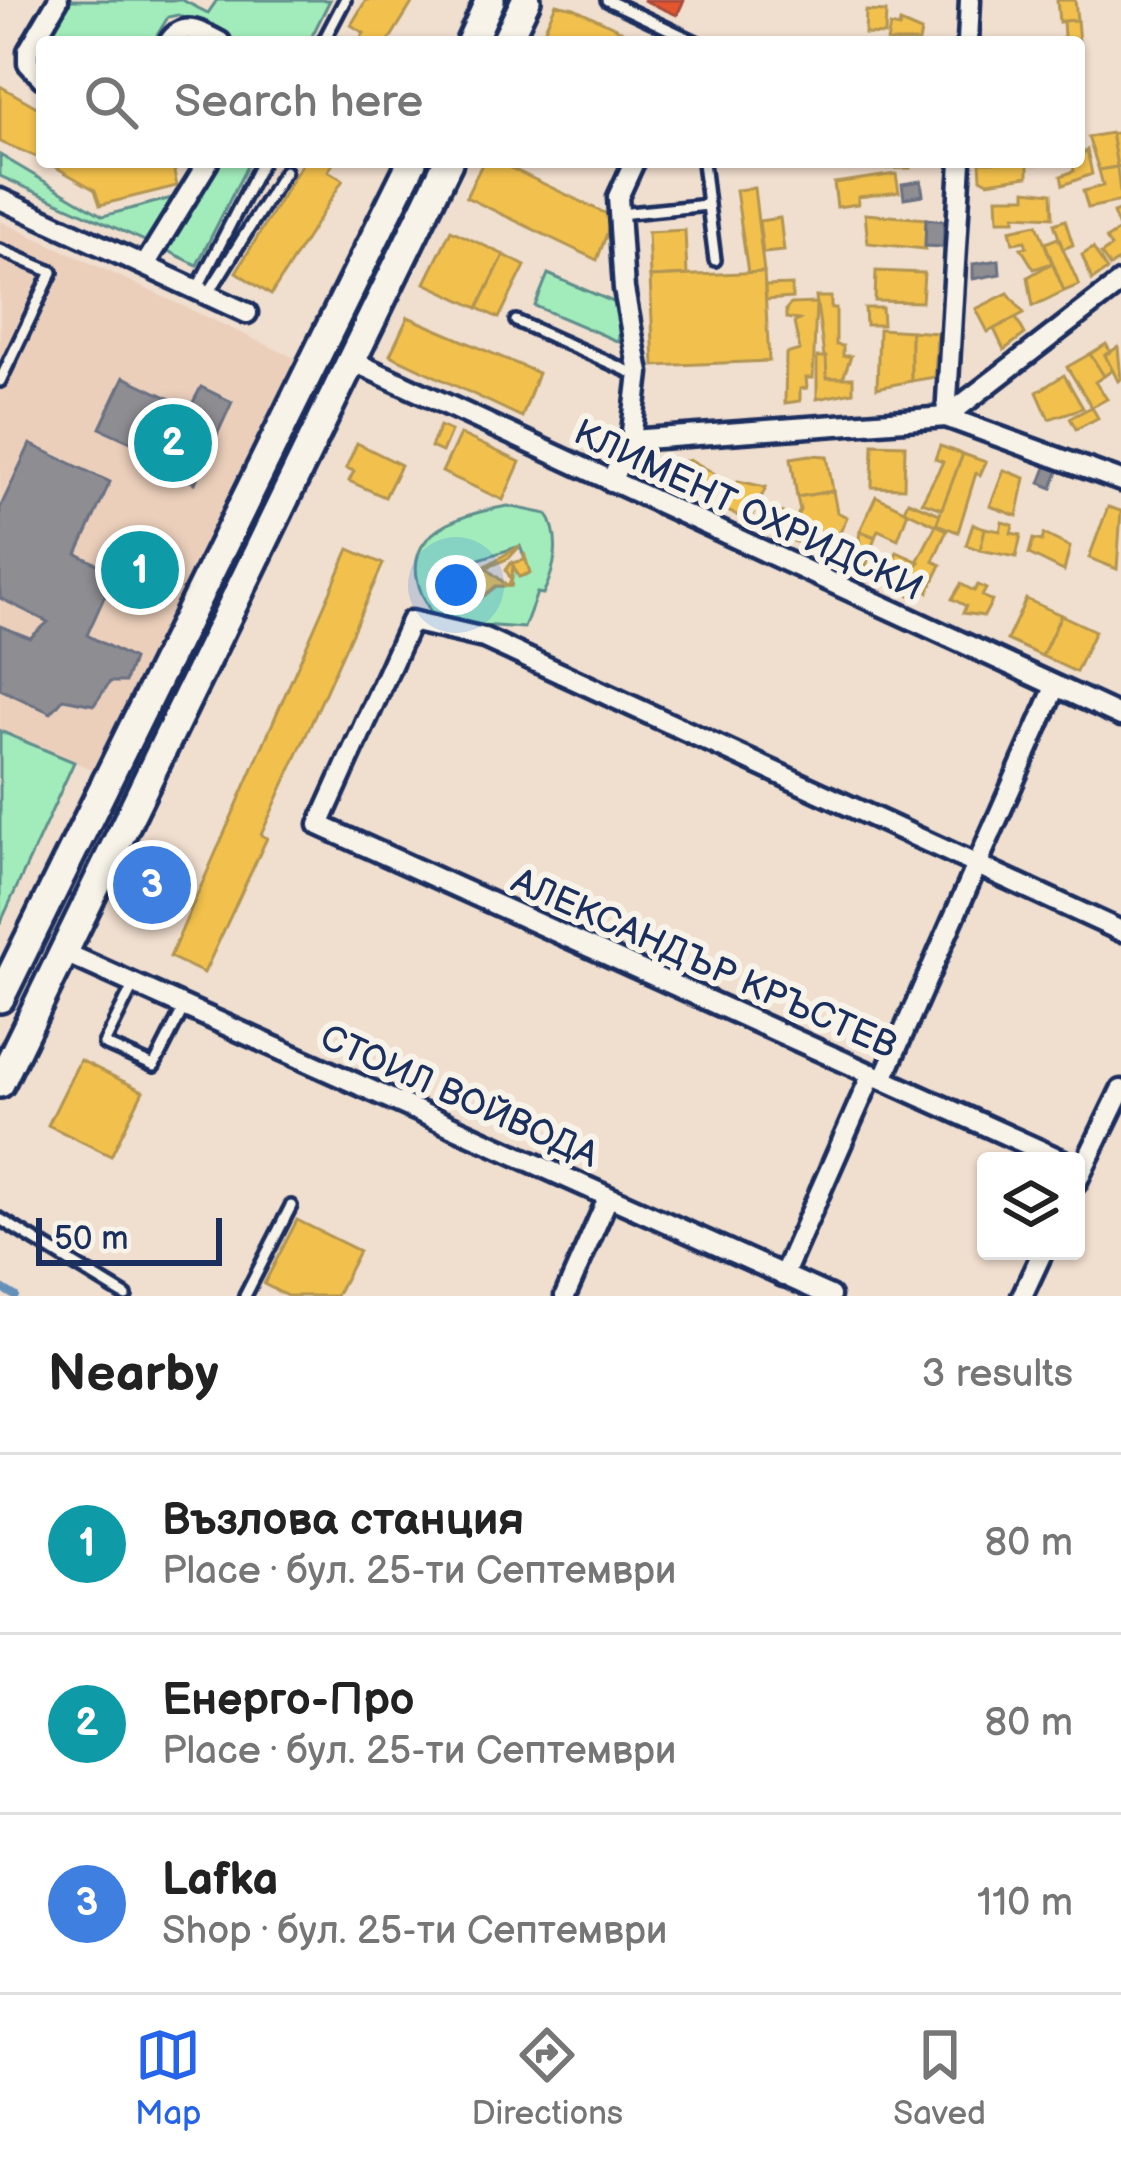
<!DOCTYPE html>
<html lang="en">
<head>
<meta charset="utf-8">
<style>
	:root { --surface:#fff; --page:#f2f2f2; --text:#222; --muted:#767676; --line:#e0e0e0; --accent:#2563eb }
	body { margin:0; font-family:"Balsamiq Sans",sans-serif; background:var(--page); color:var(--text) }
	.controls { position:absolute; right:36px; bottom:36px; display:grid; overflow:hidden; border-radius:12px; box-shadow:0 3px 9px #0004 }
	.controls button { width:108px; height:108px; display:grid; place-items:center; padding:0; border:0; border-bottom:3px solid var(--line); background:var(--surface); color:var(--text); font:60px sans-serif }
	.scale { position:absolute; left:36px; bottom:30px; width:186px; box-sizing:border-box; padding-left:12px; border:6px solid #1b2f5e; border-top:0; font-size:33px; line-height:42px; white-space:nowrap; color:#1b2f5e; -webkit-text-stroke:9px #f7f3e8; paint-order:stroke }
	.you { position:absolute; left:456px; top:585px; width:42px; height:42px; margin:-30px; border:9px solid #fff; border-radius:50%; background:#1a73e8; box-shadow:0 0 0 18px #1a73e833 }
	.badge { display:grid; place-items:center; width:78px; height:78px; border-radius:50%; background:var(--accent); color:#fff; font-size:39px; font-weight:700 }
	.pin { position:absolute; translate:-50% -50%; border:6px solid #fff; box-shadow:0 3px 12px #0006 }
	.list { margin:0; padding:0; list-style:none }
	h2 { display:flex; justify-content:space-between; align-items:center; height:156px; margin:0; padding:0 48px; font-size:51px }
	h2 small { font-size:39px; font-weight:400; color:var(--muted) }
	.list li { display:grid; grid-template-columns:78px 1fr auto; gap:36px; align-items:center; box-sizing:border-box; height:180px; padding:0 48px; border-top:3px solid var(--line) }
	.list b { display:block; font-size:45px; white-space:nowrap }
	.list p { margin:0; font-size:39px; white-space:nowrap; color:var(--muted) }
	.list em { font-size:39px; font-style:normal; color:var(--muted) }
	.icon { flex:none; width:66px; height:66px; fill:none; stroke:currentColor; stroke-width:2; stroke-linecap:round; stroke-linejoin:round }
	.map { position:relative; flex:none; width:1121px; height:1296px; overflow:hidden }
	.search { position:absolute; background:var(--surface); box-shadow:0 3px 9px #0004; left:36px; right:36px; top:36px; height:132px; display:flex; align-items:center; gap:30px; box-sizing:border-box; padding:0 42px; border-radius:12px; color:var(--muted); font-size:45px }
	.sheet { height:696px; background:var(--surface) }
	nav { display:flex; justify-content:space-around; align-items:center; box-sizing:border-box; height:168px; border-top:3px solid var(--line); background:var(--surface); font-size:33px; color:var(--muted) }
	nav a { display:grid; justify-items:center; gap:6px }
	nav .on { color:var(--accent) }
	.map>svg:first-child { display:block }
	.built { fill:#ebcfbb }
	.green { fill:#a2ecbb; stroke:#5e8e8c; stroke-width:3; fill-rule:evenodd }
	.homes { fill:#f2c14e; stroke:#b29553; stroke-width:3; fill-rule:evenodd }
	.shops { fill:#e4572e; stroke:#a84b3c; stroke-width:3 }
	.industry { fill:#8d8d92; stroke:#6b7182; stroke-width:3 }
	.lines { fill:none; stroke-linecap:round; stroke-linejoin:round }
	.stream { stroke:#6590ba; stroke-width:8 }
	.service-casing { stroke:#1b2f5e; stroke-width:18 }
	.minor-casing { stroke:#1b2f5e; stroke-width:27 }
	.secondary-casing { stroke:#1b2f5e; stroke-width:36 }
	.service { stroke:#f7f3e8; stroke-width:9 }
	.minor { stroke:#f7f3e8; stroke-width:18 }
	.secondary { stroke:#f7f3e8; stroke-width:27 }
	.labels { text-anchor:middle; stroke-width:12; stroke-linejoin:round; paint-order:stroke }
	.street-label { font-size:36px; fill:#1b2f5e; stroke:#f7f3e8 }
</style>
</head>
<body>
<div class="map">
<svg width="1121" height="1296" viewBox="0 0 1121 1296">
	<rect width="100%" height="100%" fill="#f0dece"/>
	<filter id="ink" filterUnits="userSpaceOnUse"><feTurbulence type="fractalNoise" baseFrequency=".00833" numOctaves="2"/><feDisplacementMap in="SourceGraphic" scale="24" xChannelSelector="R" yChannelSelector="G"/><feConvolveMatrix kernelMatrix="1 2 1 2 8 2 1 2 1" color-interpolation-filters="sRGB"/></filter>
	<g filter="url(#ink)">
		<path class="built" d="M0,221L297,359L96,771L0,731Z"/>
		<g class="green">
			<path d="M68,0H182L208,13L217,0H330L309,42H237L178,15L168,17L153,42H45Z"/>
			<path d="M0,155L103,216L172,198L145,241L0,176Z"/>
			<path d="M221,162H249L197,265L166,250Z"/>
			<path d="M548,274L618,304L619,342L535,306Z"/>
			<path d="M508,506L547,514C562,539 555,570 543,594L537,593L524,628L437,622C386,546 436,518 508,506ZM520,546L530,573L519,577L513,565L511,586H496L464,612L449,595L461,586L458,574L476,560Z"/>
			<path d="M0,731L74,762L0,924Z"/>
		</g>
		<g class="homes">
			<path d="M366,0H414L388,42H358L364,33L351,25Z"/>
			<path d="M1057,0H1075L1077,20L1059,22Z"/>
			<path d="M556,4L574,8L645,42H539Z"/>
			<path d="M866,11L886,12L885,35L865,34Z"/>
			<path d="M1077,20L1079,42H1052L1064,37L1063,21Z"/>
			<path d="M900,23L921,32L919,42H887L890,26L899,28Z"/>
			<path d="M0,86L42,110V159L0,142Z"/>
			<path d="M1121,132V166L1117,167L1111,134Z"/>
			<path d="M1111,133L1117,167L1099,170L1088,137Z"/>
			<path d="M1087,150L1092,174L1063,185L1061,176L1074,171L1073,162Z"/>
			<path d="M47,162H181L174,172L177,186L100,205L95,190Z"/>
			<path d="M303,162H334L328,171L343,180L271,295L236,272Z"/>
			<path d="M483,162L502,164L613,217L597,260L466,197Z"/>
			<path d="M868,162H910V168L868,169Z"/>
			<path d="M980,162H1037V164H1028V176L988,182L981,178Z"/>
			<path d="M1117,167L1121,201L1088,208L1083,191L1103,186L1099,170Z"/>
			<path d="M896,174L899,192L858,197V204L837,207L834,183Z"/>
			<path d="M754,188L764,272L748,273L736,190Z"/>
			<path d="M1026,190L1052,193L1053,217L1015,215V220H998L997,197H1026Z"/>
			<path d="M1121,210V259L1110,267L1101,254L1111,247L1106,239L1120,230L1113,213Z"/>
			<path d="M865,214L926,219L925,249L868,243Z"/>
			<path d="M780,218L784,251L763,253L759,221Z"/>
			<path d="M1065,220L1073,245L1063,249L1054,224Z"/>
			<path d="M1037,224L1052,263L1034,269L1021,248L1027,247L1025,241L1013,243L1010,230Z"/>
			<path d="M451,230L504,255L478,308L425,283Z"/>
			<path d="M685,230L687,275L650,277L648,232Z"/>
			<path d="M1058,238L1079,285L1064,291L1045,243Z"/>
			<path d="M1093,248L1107,270L1092,280L1082,255Z"/>
			<path d="M504,255L525,266L499,318L478,308Z"/>
			<path d="M1052,263L1064,291L1033,306L1028,277Z"/>
			<path d="M876,271L924,273L922,302L875,301Z"/>
			<path d="M764,272L769,361L654,366L650,277Z"/>
			<path d="M792,285V298L766,300L765,286Z"/>
			<path d="M1008,293L1024,313L988,332L976,309Z"/>
			<path d="M816,297H831V308H836V345L843,346V356H851L843,378H827Z"/>
			<path d="M816,303L813,378H806L807,388L800,389V401L785,403L786,354L800,350L794,323L799,320L786,318V309L791,304Z"/>
			<path d="M865,308H882L883,325H866Z"/>
			<path d="M408,317L538,373L522,417L390,355Z"/>
			<path d="M1016,318L1025,334L1004,350L994,329Z"/>
			<path d="M879,329L911,331V381L877,388Z"/>
			<path d="M911,331L937,333L935,377L911,381Z"/>
			<path d="M1106,344L1110,351L1105,355L1114,369L1104,376L1090,354Z"/>
			<path d="M1118,347L1121,379L1118,381L1105,355Z"/>
			<path d="M1090,354L1104,376L1095,382L1107,399L1092,407L1067,367Z"/>
			<path d="M817,357H826L827,378H853V392L817,399Z"/>
			<path d="M1064,375L1083,408L1049,419L1037,392Z"/>
			<path d="M1092,407L1098,418L1076,429L1070,418Z"/>
			<path d="M440,426L451,431L442,452L431,447Z"/>
			<path d="M460,434L520,462L503,500L442,472Z"/>
			<path d="M357,443L401,465L385,497L349,481L354,471L346,468Z"/>
			<path d="M873,444L905,445L904,488L872,487Z"/>
			<path d="M940,446L963,454L942,509L922,502L943,462L935,459Z"/>
			<path d="M963,454L986,462L980,475L976,473L958,532L936,524Z"/>
			<path d="M810,455L827,456L833,491L797,497L791,458Z"/>
			<path d="M691,460L717,475L713,484L722,488L714,505L663,482L670,464Z"/>
			<path d="M1004,470L1025,478L1017,516L990,506Z"/>
			<path d="M738,481L766,487L750,521L714,505L724,483L735,487Z"/>
			<path d="M833,491L837,512L847,517L829,557L787,538L800,510L797,497Z"/>
			<path d="M876,496L908,512L898,539L878,530L875,537L860,531Z"/>
			<path d="M908,501L940,514L936,525L904,510Z"/>
			<path d="M768,507L790,516L782,535L760,525Z"/>
			<path d="M1108,507L1121,511L1117,569L1089,558Z"/>
			<path d="M1002,522L1013,525L1011,533L1021,535L1016,557L980,550L985,528L1000,531Z"/>
			<path d="M973,524L985,528L980,550L966,545Z"/>
			<path d="M936,525L947,530L933,561L941,565L928,592L921,588L916,598L902,591Z"/>
			<path d="M860,531L875,537L864,573L855,569Z"/>
			<path d="M1044,534L1070,547L1064,571L1029,554L1033,539L1042,541Z"/>
			<path d="M520,546L509,558L486,568L508,586L511,579L506,570L511,563L525,560L524,553L530,573L519,577L513,565L511,586H496L464,612L449,595L461,586L458,574L476,560L482,568ZM474,578L485,591L463,609L452,596Z"/>
			<path d="M349,549L383,564L261,835L267,838L204,973L170,957Z"/>
			<path d="M897,552L919,562L902,591L888,585L899,563L893,560Z"/>
			<path d="M961,584L974,591L978,585L986,589L982,596L992,601L984,616L963,613L966,606L952,599Z"/>
			<path d="M1026,599L1061,615L1042,656L1007,640Z"/>
			<path d="M1061,615L1095,631L1076,672L1042,656Z"/>
			<path d="M80,1060L143,1091L111,1156L48,1125Z"/>
			<path d="M297,1220L359,1251L336,1296H287L264,1284Z"/>
		</g>
		<path class="shops" d="M643,0H684L677,15Z"/>
		<g class="industry">
			<path d="M921,181L923,195L904,198L902,184Z"/>
			<path d="M926,219L944,221L943,247L925,246Z"/>
			<path d="M999,260L1000,274L973,279V264Z"/>
			<path d="M124,377L190,408L201,387L232,402L195,483L169,472L171,462L166,458L100,428Z"/>
			<path d="M30,444L110,482L77,554L115,573L87,635L133,659L125,682H110L94,705L63,699L51,713L0,689V626L30,638L48,622L0,598V508Z"/>
			<path d="M1047,465L1059,469L1052,488L1040,483Z"/>
			<path d="M137,536L167,549L143,605L113,590Z"/>
			<path d="M848,538L860,541L855,569L841,564Z"/>
		</g>
		<g class="lines">
			<path class="stream" d="M0,1287L15,1296"/>
			<defs>
				<g id="service">
					<path d="M607,0L696,42"/>
					<path d="M323,42L345,0"/>
					<path d="M703,162L708,205"/>
					<path d="M619,214L708,205L715,260"/>
					<path d="M0,250L52,272L0,381"/>
					<path d="M197,289L262,162"/>
					<path d="M208,294L285,171"/>
					<path d="M516,321L637,375"/>
					<path d="M134,984L104,1044L154,1066L184,1007"/>
					<path d="M0,1219L126,1296"/>
					<path d="M245,1296L291,1206"/>
				</g>
				<g id="minor">
					<path d="M169,42C184,20 201,32 220,42"/>
					<path d="M968,42L970,0"/>
					<path d="M42,78L28,63V51L58,0"/>
					<path d="M961,162L946,417L1121,481"/>
					<path d="M0,199L247,313"/>
					<path d="M145,265L208,162"/>
					<path d="M350,360L1121,716"/>
					<path d="M631,440L639,373L624,289L618,197L634,162"/>
					<path d="M611,481L631,440L946,417L1121,282"/>
					<path d="M63,952L830,1296"/>
					<path d="M883,1079L1055,687"/>
					<path d="M1064,1161L319,825L411,621L484,638L1121,931"/>
					<path d="M1076,1183L1121,1090"/>
					<path d="M783,1276L872,1074"/>
					<path d="M565,1296L608,1198"/>
					<path d="M1022,1296L1043,1251"/>
				</g>
				<g id="secondary">
					<path d="M471,42L490,0"/>
					<path d="M506,42L526,0"/>
					<path d="M0,998L412,162"/>
					<path d="M0,1083L448,162"/>
				</g>
			</defs>
			<use href="#service" class="service-casing"/>
			<use href="#minor" class="minor-casing"/>
			<use href="#secondary" class="secondary-casing"/>
			<use href="#service" class="service"/>
			<use href="#minor" class="minor"/>
			<use href="#secondary" class="secondary"/>
		</g>
	</g>
	<g class="labels">
		<g class="street-label">
			<text transform="translate(749 509) rotate(25)" y="13">КЛИМЕНТ ОХРИДСКИ</text>
			<text transform="translate(705 962) rotate(24)" y="13">АЛЕКСАНДЪР КРЪСТЕВ</text>
			<text transform="translate(460 1095) rotate(24)" y="13">СТОИЛ ВОЙВОДА</text>
		</g>
	</g>
</svg>
<div class="controls">
<button><svg class="icon" aria-label="layers" viewBox="0 0 24 24"><path d="M12 4l9 5-9 5-9-5zM3 14l9 5 9-5"/></svg></button>
</div>
<div class="scale">50 m</div>
<div class="you"></div>
<div class="pin badge" style="left:140px;top:570px;background:#0f9aa8">1</div>
<div class="pin badge" style="left:173px;top:443px;background:#0f9aa8">2</div>
<div class="pin badge" style="left:152px;top:885px;background:#3f7fe0">3</div>
<div class="search"><svg class="icon" aria-label="search" viewBox="0 0 24 24"><circle cx="10" cy="10" r="6"/><path d="M15 15l6 6"/></svg>Search here</div>
</div>
<section class="sheet">
<h2>Nearby<small>3 results</small></h2>
<ul class="list">
<li><span class="badge" style="background:#0f9aa8">1</span><div><b>Възлова станция</b><p>Place · бул. 25-ти Септември</p></div><em>80 m</em></li>
<li><span class="badge" style="background:#0f9aa8">2</span><div><b>Енерго-Про</b><p>Place · бул. 25-ти Септември</p></div><em>80 m</em></li>
<li><span class="badge" style="background:#3f7fe0">3</span><div><b>Lafka</b><p>Shop · бул. 25-ти Септември</p></div><em>110 m</em></li>
</ul>
</section>
<nav>
<a class="on"><svg class="icon" aria-label="map" viewBox="0 0 24 24"><path d="M3 6l6-2 6 2 6-2v14l-6 2-6-2-6 2zM9 4v14M15 6v14"/></svg>Map</a>
<a><svg class="icon" aria-label="directions" viewBox="0 0 24 24"><path d="M12 3l9 9-9 9-9-9zM9 14v-3h6M13 9l2 2-2 2"/></svg>Directions</a>
<a><svg class="icon" aria-label="saved" viewBox="0 0 24 24"><path d="M7 4h10v16l-5-4-5 4z"/></svg>Saved</a>
</nav>
</body>
</html>
